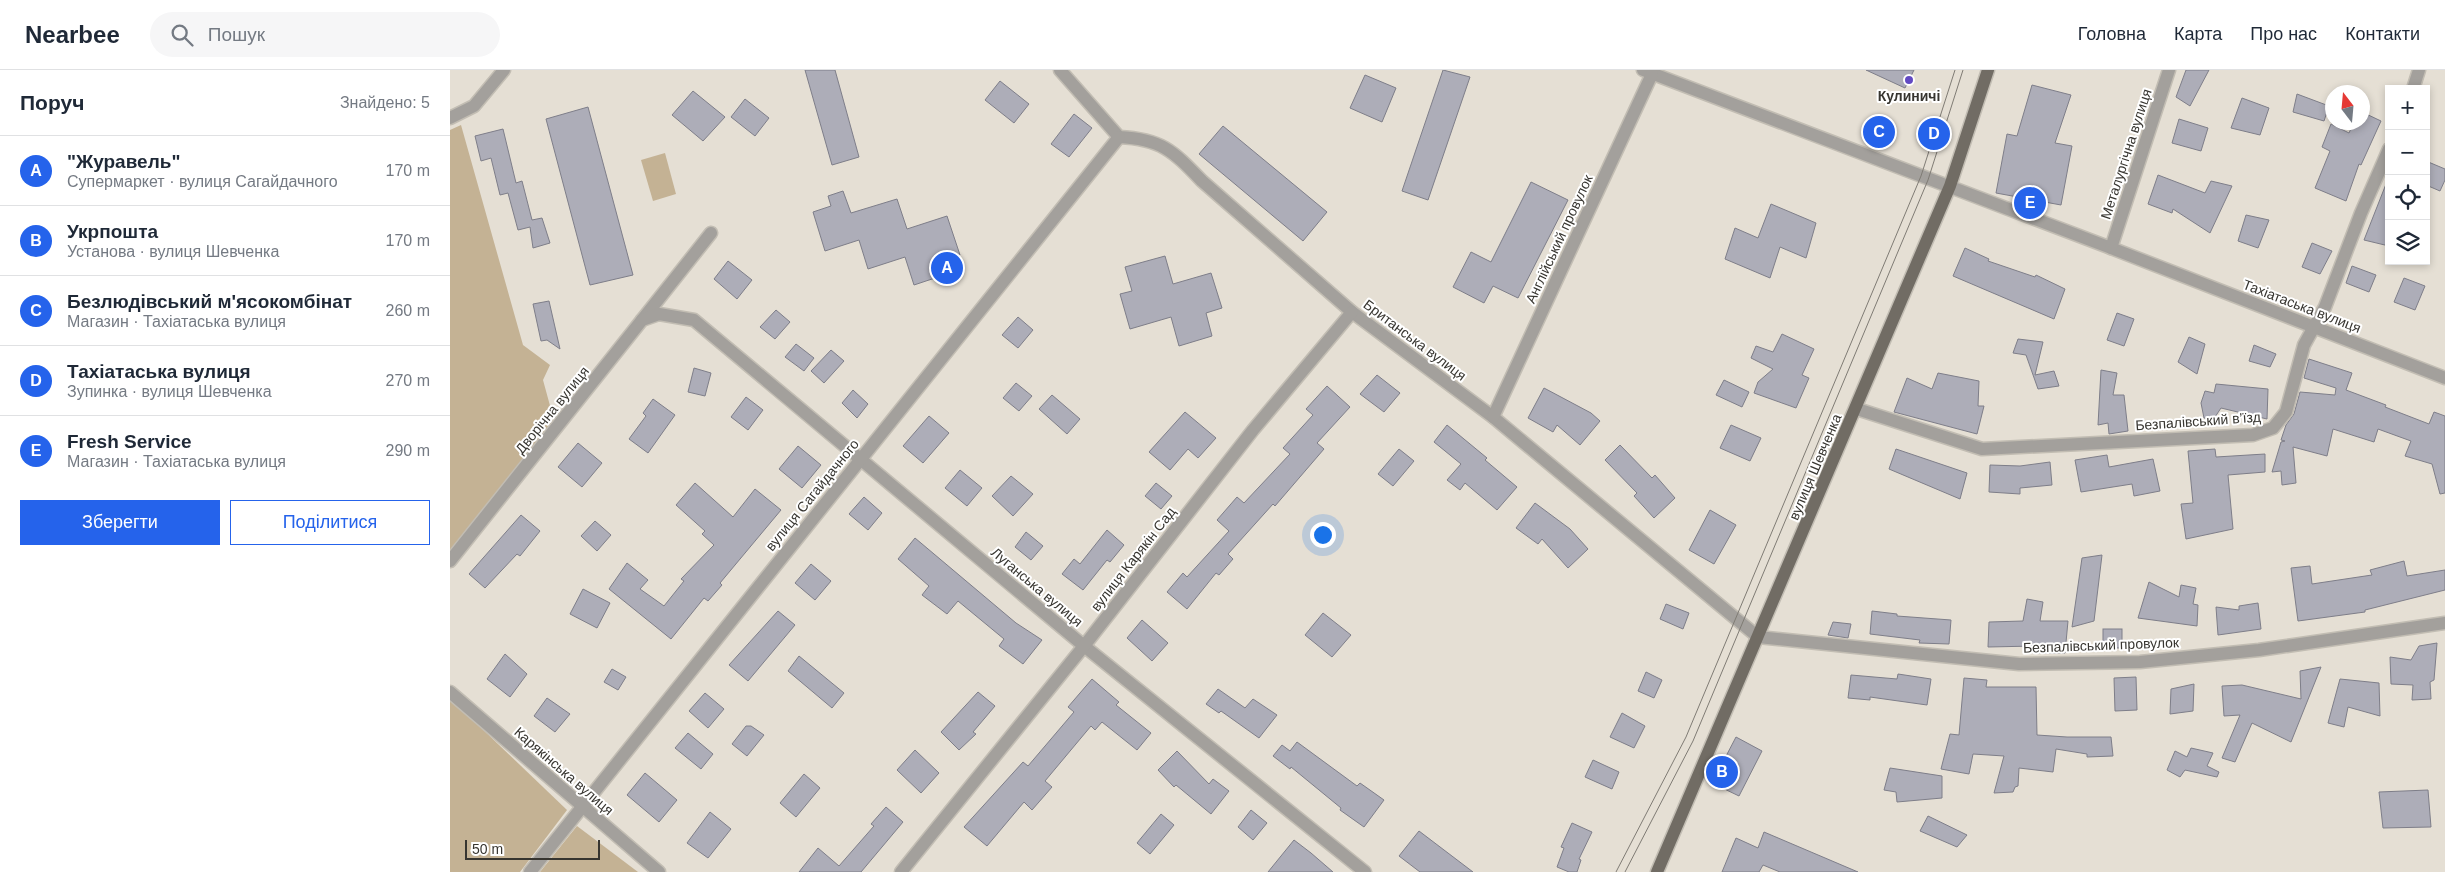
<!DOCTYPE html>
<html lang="uk">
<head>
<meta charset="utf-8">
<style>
	:root { --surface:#fff; --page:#f6f6f7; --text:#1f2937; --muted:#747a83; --line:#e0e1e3; --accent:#2563eb }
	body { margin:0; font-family:Helvetica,sans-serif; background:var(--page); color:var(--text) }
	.controls { position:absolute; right:15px; top:15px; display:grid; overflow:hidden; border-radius:0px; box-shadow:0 2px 8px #0003 }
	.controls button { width:45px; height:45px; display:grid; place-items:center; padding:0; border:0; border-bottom:1px solid var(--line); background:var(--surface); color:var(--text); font:25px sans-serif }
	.compass { position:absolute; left:1875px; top:15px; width:45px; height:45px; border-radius:50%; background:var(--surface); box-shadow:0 2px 8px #0003; rotate:344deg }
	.scale { position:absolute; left:15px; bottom:12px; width:135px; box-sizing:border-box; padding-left:5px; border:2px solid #373530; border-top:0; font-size:14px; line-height:18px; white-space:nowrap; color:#373530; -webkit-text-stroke:4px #fff; paint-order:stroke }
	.you { position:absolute; left:872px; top:464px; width:18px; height:18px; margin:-12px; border:4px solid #fff; border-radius:50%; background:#1a73e8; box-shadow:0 0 0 8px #1a73e833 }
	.badge { display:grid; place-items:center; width:32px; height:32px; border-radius:50%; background:var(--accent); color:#fff; font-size:16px; font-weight:700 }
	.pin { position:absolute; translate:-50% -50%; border:2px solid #fff; box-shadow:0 1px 5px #0006 }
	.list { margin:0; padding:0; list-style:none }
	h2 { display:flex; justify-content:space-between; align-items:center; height:65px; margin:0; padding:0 20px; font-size:21px }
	h2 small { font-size:16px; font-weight:400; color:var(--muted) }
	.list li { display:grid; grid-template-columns:32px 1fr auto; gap:15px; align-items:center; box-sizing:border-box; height:70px; padding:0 20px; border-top:1px solid var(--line) }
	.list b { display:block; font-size:19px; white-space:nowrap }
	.list p { margin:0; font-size:16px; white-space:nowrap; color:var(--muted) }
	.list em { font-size:16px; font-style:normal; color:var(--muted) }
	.actions { display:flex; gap:10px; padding:15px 20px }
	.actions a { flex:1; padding:11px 0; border:1px solid var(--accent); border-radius:0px; text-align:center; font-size:18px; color:var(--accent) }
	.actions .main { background:var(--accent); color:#fff }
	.icon { flex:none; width:28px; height:28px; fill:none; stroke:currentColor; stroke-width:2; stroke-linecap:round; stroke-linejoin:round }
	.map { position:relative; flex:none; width:1995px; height:802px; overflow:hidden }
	header { display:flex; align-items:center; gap:30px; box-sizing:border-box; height:70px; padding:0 25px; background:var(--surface); border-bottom:1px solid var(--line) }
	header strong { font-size:24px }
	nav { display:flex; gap:28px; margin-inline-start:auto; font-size:18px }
	.search { width:350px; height:45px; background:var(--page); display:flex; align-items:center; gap:12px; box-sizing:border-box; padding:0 18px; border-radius:28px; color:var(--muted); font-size:19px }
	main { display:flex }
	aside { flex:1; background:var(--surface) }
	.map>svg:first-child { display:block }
	.green { fill:#c4b294 }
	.building { fill:#adadb8; stroke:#7e7e89 }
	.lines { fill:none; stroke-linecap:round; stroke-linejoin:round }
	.minor-casing { stroke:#c2bdb3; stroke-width:15 }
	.major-casing { stroke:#c2bdb3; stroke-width:15 }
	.minor { stroke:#a3a09c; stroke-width:12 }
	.major { stroke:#716c64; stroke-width:12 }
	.tram { stroke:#7f7b74; stroke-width:1 }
	.poi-dot { fill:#624ac3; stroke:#fff; stroke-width:2 }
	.labels { text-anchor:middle; stroke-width:4; stroke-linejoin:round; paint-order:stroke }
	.poi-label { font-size:14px; font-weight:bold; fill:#373530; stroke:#fff }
	.street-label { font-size:14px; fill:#373530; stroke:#fff }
</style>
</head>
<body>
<header>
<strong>Nearbee</strong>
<div class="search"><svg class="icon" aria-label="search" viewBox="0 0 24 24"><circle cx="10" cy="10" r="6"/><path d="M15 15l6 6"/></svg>Пошук</div>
<nav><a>Головна</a><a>Карта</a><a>Про нас</a><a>Контакти</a></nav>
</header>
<main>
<aside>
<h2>Поруч<small>Знайдено: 5</small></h2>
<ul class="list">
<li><span class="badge">A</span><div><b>&quot;Журавель&quot;</b><p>Супермаркет · вулиця Сагайдачного</p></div><em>170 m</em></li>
<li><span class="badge">B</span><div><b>Укрпошта</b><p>Установа · вулиця Шевченка</p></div><em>170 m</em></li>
<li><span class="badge">C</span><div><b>Безлюдівський м'ясокомбінат</b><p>Магазин · Тахіатаська вулиця</p></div><em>260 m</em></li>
<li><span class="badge">D</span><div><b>Тахіатаська вулиця</b><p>Зупинка · вулиця Шевченка</p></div><em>270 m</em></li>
<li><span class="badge">E</span><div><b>Fresh Service</b><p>Магазин · Тахіатаська вулиця</p></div><em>290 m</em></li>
</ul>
<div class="actions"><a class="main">Зберегти</a><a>Поділитися</a></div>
</aside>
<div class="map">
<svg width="1995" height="802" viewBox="0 0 1995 802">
	<rect width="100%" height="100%" fill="#e5dfd4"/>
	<g class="green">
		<path d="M11,55L73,275L100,295L93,310L105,354L0,485V60Z"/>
		<path d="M215,83L226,124L203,131L191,90Z"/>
		<path d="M0,628L117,740L70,802H0Z"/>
		<path d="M127,756L188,802H90Z"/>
	</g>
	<g class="building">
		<path d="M355,0H385L409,87L382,95Z"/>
		<path d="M993,0L1020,7L978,130L952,121Z"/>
		<path d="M1416,0H1464L1455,18Z"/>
		<path d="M1736,0H1759L1740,36L1726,27Z"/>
		<path d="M915,5L946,18L932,52L900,38Z"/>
		<path d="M550,11L579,34L564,53L535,30Z"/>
		<path d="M1582,15L1621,25L1605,73L1622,76L1611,135L1546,123L1557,64L1567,66Z"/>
		<path d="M243,21L275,47L253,71L222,45Z"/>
		<path d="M1847,24L1879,36L1874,51L1843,42Z"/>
		<path d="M1792,28L1819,38L1810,65L1781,58Z"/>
		<path d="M295,29L319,48L305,66L281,47Z"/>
		<path d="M138,37L183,205L140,215L96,49Z"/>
		<path d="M1912,42L1931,51L1911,95L1909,94L1896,131L1865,118L1880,81L1872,77L1881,54L1899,63L1904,52H1912Z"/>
		<path d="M624,44L642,58L619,87L601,74Z"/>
		<path d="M1729,49L1758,58L1751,81L1722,73Z"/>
		<path d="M773,56L877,142L853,171L749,84Z"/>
		<path d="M53,59L66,113L72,111L82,150L92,148L100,173L83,178L80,157L68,160L58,123L50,125L41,88L31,91L25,66Z"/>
		<path d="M1976,91L1995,99V110L1990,121L1976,115Z"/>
		<path d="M1708,105L1755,123L1761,111L1782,116L1760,163L1723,139L1722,143L1698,134Z"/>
		<path d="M1938,109H1939V176L1914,170Z"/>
		<path d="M1081,112L1118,130L1068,228L1043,216L1034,233L1003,217L1021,182L1041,192Z"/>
		<path d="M393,121L401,143L447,129L457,159L497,146L510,185L496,190L500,203L464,215L455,187L418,199L409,170L375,181L363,142L381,136L378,126Z"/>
		<path d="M1321,134L1366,153L1356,188L1330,177L1320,208L1275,189L1285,158L1308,168Z"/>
		<path d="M1796,145L1819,150L1808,178L1788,171Z"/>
		<path d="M1862,173L1882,181L1870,204L1852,197Z"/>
		<path d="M1515,178L1539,189L1538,191L1585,207L1586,205L1615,219L1604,249L1503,206Z"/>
		<path d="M715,186L723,214L761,203L772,238L756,243L762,266L729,276L721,247L680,259L670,224L682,221L675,197Z"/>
		<path d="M278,191L302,210L287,229L264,209Z"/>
		<path d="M1902,196L1926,205L1919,222L1896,213Z"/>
		<path d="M1954,208L1975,216L1965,240L1944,232Z"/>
		<path d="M99,231L110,279L97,270L91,271L83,234Z"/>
		<path d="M326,240L340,252L325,269L310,257Z"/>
		<path d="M1667,243L1684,249L1674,276L1657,270Z"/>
		<path d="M568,247L583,260L568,278L552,265Z"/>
		<path d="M1332,264L1364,279L1352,305L1359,308L1346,338L1304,323L1308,312L1323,299L1301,288L1306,276L1323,282Z"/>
		<path d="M1739,267L1755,274L1747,304L1728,292Z"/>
		<path d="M1568,269L1593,272L1585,305L1604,301L1609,316L1588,319L1576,285L1563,283Z"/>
		<path d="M346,274L364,288L354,301L335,287Z"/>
		<path d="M1804,275L1826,284L1820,297L1799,291Z"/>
		<path d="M381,280L394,291L374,313L361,301Z"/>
		<path d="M1859,289L1902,303L1896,320L1936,335L1935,337L1979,354L1984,342L1995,346V423L1990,424L1982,394L1955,386L1961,371L1928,359L1924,372L1883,359L1877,386L1843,377L1846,413L1832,415L1831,401L1822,402L1831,372L1835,371L1831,370L1836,355L1844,344L1850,322L1885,325L1886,318L1854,308Z"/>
		<path d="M244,298L261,303L255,326L238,322Z"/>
		<path d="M1651,300L1667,303L1663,325H1674L1678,361L1659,364L1658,353L1648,355Z"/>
		<path d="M1488,303L1529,311L1528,336H1534L1527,364L1444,342L1457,308L1482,319Z"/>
		<path d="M927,305L950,323L934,342L910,324Z"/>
		<path d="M1274,310L1299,322L1292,337L1266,325Z"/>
		<path d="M566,313L582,326L569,341L553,328Z"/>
		<path d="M1766,314L1818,319L1817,349L1771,338L1763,350L1754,348L1751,333L1755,321L1764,323Z"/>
		<path d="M877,316L900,337L867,373L874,379L825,436L823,434L778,484L783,489L769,505L766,503L737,539L717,522L733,503L737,507L779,461L767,450L787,427L794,433L840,384L833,378L863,345L856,339Z"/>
		<path d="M1094,318L1141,343L1150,351L1130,375L1107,355L1103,362L1078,348Z"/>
		<path d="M403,320L418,334L407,348L392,333Z"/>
		<path d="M602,325L630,349L617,364L589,339Z"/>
		<path d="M296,327L313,340L298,360L281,347Z"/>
		<path d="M203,329L225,345L198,383L179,369L196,346L193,343Z"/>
		<path d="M735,342L766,368L748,388L738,379L720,400L699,382Z"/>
		<path d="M479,346L499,363L473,393L453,376Z"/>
		<path d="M997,355L1037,388L1035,390L1067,417L1047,440L1015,413L1010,420L997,410L1011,394L984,372Z"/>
		<path d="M1281,355L1311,368L1300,391L1270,378Z"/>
		<path d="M128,373L152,393L132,417L108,397Z"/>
		<path d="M1170,375L1202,408L1205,405L1225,428L1204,448L1184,426L1187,423L1155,390Z"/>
		<path d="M348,376L371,395L352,418L329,399Z"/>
		<path d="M949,379L964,391L943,416L928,404Z"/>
		<path d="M1446,379L1517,403L1510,429L1439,399Z"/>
		<path d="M1765,379L1766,387L1815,384V402L1778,405L1783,459L1736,469L1731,434L1743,433L1738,381Z"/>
		<path d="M1657,385L1659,397L1703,389L1710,421L1684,426L1682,414L1631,422L1625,390Z"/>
		<path d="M1600,392L1602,415L1570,418V424L1539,422L1540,395L1570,396Z"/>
		<path d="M510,400L532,418L517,436L495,418Z"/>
		<path d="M561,406L583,424L563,446L542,426Z"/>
		<path d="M245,413L283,447L305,419L331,440L270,513L272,515L258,531L254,528L221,569L159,519L177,493L198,510L190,519L214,536L234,511L231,509L264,475L252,464L255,461L226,435Z"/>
		<path d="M706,413L722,426L711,439L695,426Z"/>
		<path d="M414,427L432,443L418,460L399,444Z"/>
		<path d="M1085,433L1120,459L1138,479L1118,498L1092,469L1088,474L1066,458Z"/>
		<path d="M1260,440L1286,455L1264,494L1239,480Z"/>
		<path d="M71,445L90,461L70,486L67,484L35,518L19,504Z"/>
		<path d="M145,451L161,465L147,481L131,466Z"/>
		<path d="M657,460L674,475L660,492L657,490L633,520L612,504L624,489L630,494Z"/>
		<path d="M576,462L593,476L581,490L565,477Z"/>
		<path d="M465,468L566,553L592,570L573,594L549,576L554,569L508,531L497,544L472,525L479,516L448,489Z"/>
		<path d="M1652,485L1644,551L1622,557L1632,488Z"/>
		<path d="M1954,491L1957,506L1995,500V520L1915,540V542L1848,551L1841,498L1860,496L1862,514L1922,505L1920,500Z"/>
		<path d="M361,494L381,511L365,530L345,513Z"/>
		<path d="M1699,512L1729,527L1731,515L1746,518L1743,534L1748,535L1747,556L1688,548Z"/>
		<path d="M133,519L160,533L147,558L120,544Z"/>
		<path d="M1577,529L1593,532L1590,551H1618L1615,583H1584L1585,576L1538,577L1539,552L1573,551Z"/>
		<path d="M1808,533L1811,559L1768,565L1766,537L1789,540V536Z"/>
		<path d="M1216,534L1239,543L1233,559L1210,549Z"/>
		<path d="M328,541L345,555L298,611L279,595Z"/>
		<path d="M1422,541L1447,544V546L1501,550L1499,574L1469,573L1470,570L1420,564Z"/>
		<path d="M873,543L901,565L882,587L855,565Z"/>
		<path d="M692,550L718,573L702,591L677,568Z"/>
		<path d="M1383,552L1401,554L1398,568L1378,565Z"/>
		<rect x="1653" y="559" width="19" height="19"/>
		<path d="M1987,573L1984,610L1980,612L1981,629L1962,630L1963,615L1941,614L1940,587L1961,590L1969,576Z"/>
		<path d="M55,584L77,604L60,627L37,609Z"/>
		<path d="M349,586L394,623L382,638L338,601Z"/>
		<path d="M1871,597L1841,672L1802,653L1785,692L1772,688L1790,645L1774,646L1772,616L1792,615L1851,629L1850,601Z"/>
		<path d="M162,599L176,607L168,620L154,612Z"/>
		<path d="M1196,602L1212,610L1204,628L1188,621Z"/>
		<path d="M1448,604L1481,609L1477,635L1420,627V630L1398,628L1401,605L1447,609Z"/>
		<path d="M1686,607L1687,640L1665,641L1664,608Z"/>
		<path d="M1514,608L1537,610L1536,617H1586L1587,665L1617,667H1661L1663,686L1637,687V684L1606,679L1603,702L1569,698L1568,716L1565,717L1563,722L1544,723L1554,686L1523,684L1519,704L1491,699L1500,664L1509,665Z"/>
		<path d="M642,609L669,632L666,635L701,663L687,680L652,652L645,660L641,656L595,711L602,717L582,740L574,732L537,776L514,757L573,692L578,696L624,642L618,637Z"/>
		<path d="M1890,609L1929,613L1930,646L1898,637L1894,657L1878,653Z"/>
		<path d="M1744,614L1743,641L1720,644L1721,619Z"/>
		<path d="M768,619L795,638L803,629L827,645L809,668L771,641L769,643L756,634Z"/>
		<path d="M528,622L545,636L523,662L526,664L509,680L491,662Z"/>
		<path d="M255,623L274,639L258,658L239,641Z"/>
		<path d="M97,628L120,644L105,662L84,646Z"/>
		<path d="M1172,643L1195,656L1184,678L1160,667Z"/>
		<path d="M296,656H301L314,665L297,686L282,674Z"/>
		<path d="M238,663L263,684L251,699L225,678Z"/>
		<path d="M1286,667L1312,681L1289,726L1262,713Z"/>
		<path d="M847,672L907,716L910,713L934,730L914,757L890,740L891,738L841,697L840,699L823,686L832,675L840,681Z"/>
		<path d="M1741,678L1763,683L1757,696L1769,702L1767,707L1735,700L1730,707L1717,700L1725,681L1737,687Z"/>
		<path d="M465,680L489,703L471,723L447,700Z"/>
		<path d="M727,681L759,714L763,709L779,721L761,744L726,715L724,717L708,700Z"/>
		<path d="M1143,690L1169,702L1162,719L1135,707Z"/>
		<path d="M1440,698L1492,706V728L1447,732L1446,722L1434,720Z"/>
		<path d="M195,703L227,730L209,752L177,725Z"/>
		<path d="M354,704L370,718L346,747L330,733Z"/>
		<path d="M1978,720L1981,757L1933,758L1929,722Z"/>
		<path d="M436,737L453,752L411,802H349L368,778L389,796L424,756L421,754Z"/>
		<path d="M801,740L817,753L803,770L788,757Z"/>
		<path d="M260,742L281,759L258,788L237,773Z"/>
		<path d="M711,744L724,755L700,784L687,773Z"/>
		<path d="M1478,746L1517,765L1507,777L1470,761Z"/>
		<path d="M1122,753L1142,762L1129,789L1131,790L1127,802H1119L1107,797L1114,778L1111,777Z"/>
		<path d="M969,761L1023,802H970L949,786Z"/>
		<path d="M1314,762L1408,802H1330L1313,795L1309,802H1272L1286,768L1308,778Z"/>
		<path d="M844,770L861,783L883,802H818Z"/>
	</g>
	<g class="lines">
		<defs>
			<g id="minor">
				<path d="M610,0L669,67C712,69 723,81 752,111L902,242L1043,347L1308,567L1569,594L1690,592L1809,580L1995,553"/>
				<path d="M1193,0L1661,178L1995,308"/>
				<path d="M1963,19L1969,0"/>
				<path d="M0,48L24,36L54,0"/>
				<path d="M1661,178L1719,0"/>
				<path d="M192,250L261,163"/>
				<path d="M1407,339L1532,379L1803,365L1823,358L1836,342L1854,275L1875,237L1911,143L1939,79"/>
				<path d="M1043,347L1202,4"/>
				<path d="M0,491L192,250L209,244L244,250L634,576L915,802"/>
				<path d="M0,622L209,802"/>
				<path d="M80,802L669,67"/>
				<path d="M451,802L634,576L803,360L902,242"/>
			</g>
			<path id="major" d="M1207,802L1500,116L1538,0"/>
		</defs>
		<use href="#minor" class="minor-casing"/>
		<use href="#major" class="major-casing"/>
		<use href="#minor" class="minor"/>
		<use href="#major" class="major"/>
		<g class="tram">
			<path d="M1166,802L1236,667L1471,106L1505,0"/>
			<path d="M1175,802L1243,671L1478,110L1513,0"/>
		</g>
	</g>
	<circle class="poi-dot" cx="1459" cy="10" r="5"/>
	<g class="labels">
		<g class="poi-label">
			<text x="1459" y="31">Кулиничі</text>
		</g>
		<g class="street-label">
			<text transform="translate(1676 84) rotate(-72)" y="5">Металургічна вулиця</text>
			<text transform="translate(1109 169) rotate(-65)" y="5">Англійський провулок</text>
			<text transform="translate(1852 236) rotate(21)" y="5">Тахіатаська вулиця</text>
			<text transform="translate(965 270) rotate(37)" y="5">Британська вулиця</text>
			<text transform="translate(102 340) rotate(-51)" y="5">Дворічна вулиця</text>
			<text transform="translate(1748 351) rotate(-4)" y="5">Безпалівський в’їзд</text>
			<text transform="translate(1365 397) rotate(-67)" y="5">вулиця Шевченка</text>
			<text transform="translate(362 425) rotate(-51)" y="5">вулиця Сагайдачного</text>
			<text transform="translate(683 489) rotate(-52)" y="5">вулиця Карякін Сад</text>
			<text transform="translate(587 517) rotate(40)" y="5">Луганська вулиця</text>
			<text transform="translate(1651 575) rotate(-2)" y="5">Безпалівський провулок</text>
			<text transform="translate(114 701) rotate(41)" y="5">Карякінська вулиця</text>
		</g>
	</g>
</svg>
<div class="controls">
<button>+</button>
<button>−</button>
<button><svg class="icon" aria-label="locate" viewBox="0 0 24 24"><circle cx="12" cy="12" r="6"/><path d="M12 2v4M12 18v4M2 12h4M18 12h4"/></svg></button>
<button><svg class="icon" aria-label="layers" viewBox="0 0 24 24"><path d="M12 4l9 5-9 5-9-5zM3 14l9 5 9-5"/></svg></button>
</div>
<svg class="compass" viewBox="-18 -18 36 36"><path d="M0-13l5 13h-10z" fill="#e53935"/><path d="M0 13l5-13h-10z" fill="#747a83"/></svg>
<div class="scale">50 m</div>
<div class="you"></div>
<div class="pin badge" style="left:497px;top:198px">A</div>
<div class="pin badge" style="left:1272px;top:702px">B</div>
<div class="pin badge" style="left:1429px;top:62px">C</div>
<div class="pin badge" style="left:1484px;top:64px">D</div>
<div class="pin badge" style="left:1580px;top:133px">E</div>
</div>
</main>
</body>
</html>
